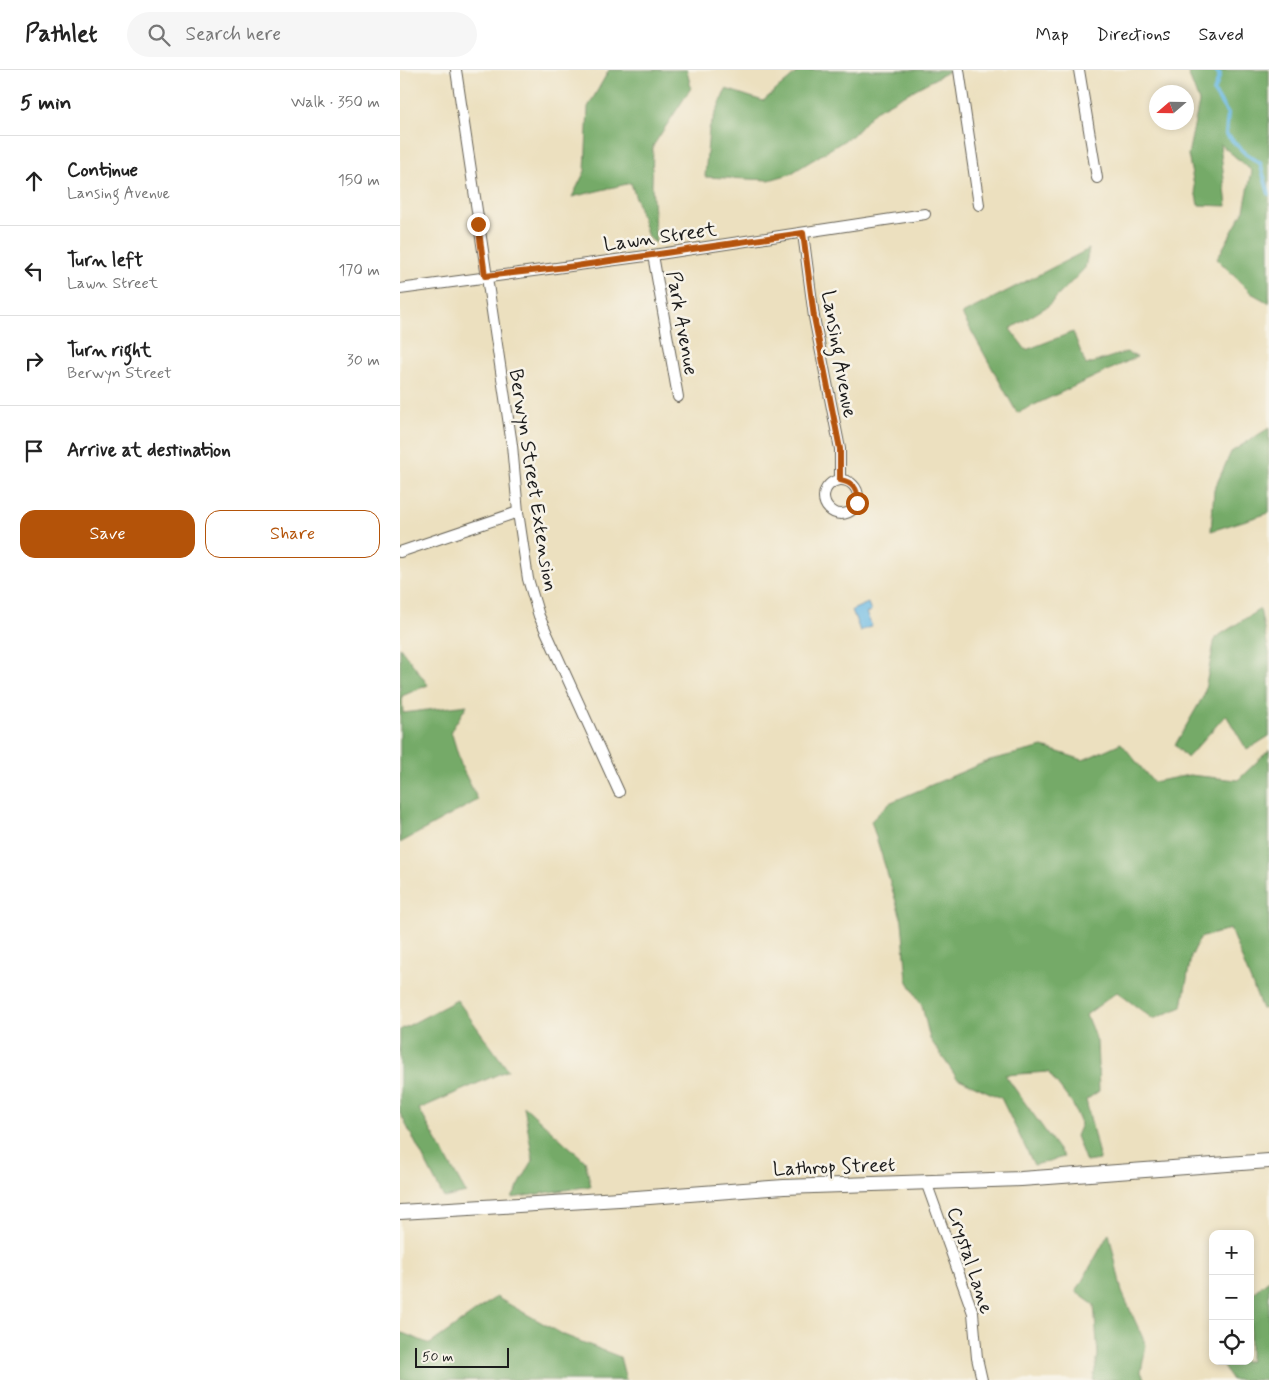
<!DOCTYPE html>
<html lang="en">
<head>
<meta charset="utf-8">
<style>
	:root { --surface:#fff; --page:#f6f6f6; --text:#222; --muted:#767676; --line:#e0e0e0; --accent:#b45309 }
	body { margin:0; font-family:Mynerve,sans-serif; background:var(--page); color:var(--text) }
	.controls { position:absolute; right:15px; bottom:15px; display:grid; overflow:hidden; border-radius:10px; box-shadow:0 2px 8px #0003 }
	.controls button { width:45px; height:45px; display:grid; place-items:center; padding:0; border:0; border-bottom:1px solid var(--line); background:var(--surface); color:var(--text); font:25px sans-serif }
	.compass { position:absolute; left:749px; top:15px; width:45px; height:45px; border-radius:50%; background:var(--surface); box-shadow:0 2px 8px #0003; rotate:250deg }
	.scale { position:absolute; left:15px; bottom:12px; width:94px; box-sizing:border-box; padding-left:5px; border:2px solid #1c1c1c; border-top:0; font-size:14px; line-height:18px; white-space:nowrap; color:#1c1c1c; -webkit-text-stroke:4px #f7f3e8; paint-order:stroke }
	.stop { position:absolute; width:15px; height:15px; margin:-11px; border:4px solid #b45309; border-radius:50%; background:#fff }
	.stop.end { background:#b45309; border-color:#fff; box-shadow:0 1px 5px #0008 }
	.list { margin:0; padding:0; list-style:none }
	h2 { display:flex; justify-content:space-between; align-items:center; height:65px; margin:0; padding:0 20px; font-size:21px }
	h2 small { font-size:16px; font-weight:400; color:var(--muted) }
	.list li { display:grid; grid-template-columns:32px 1fr auto; gap:15px; align-items:center; box-sizing:border-box; height:90px; padding:0 20px; border-top:1px solid var(--line) }
	.list b { display:block; font-size:19px; white-space:nowrap }
	.list p { margin:0; font-size:16px; white-space:nowrap; color:var(--muted) }
	.list em { font-size:16px; font-style:normal; color:var(--muted) }
	.actions { display:flex; gap:10px; padding:15px 20px }
	.actions a { flex:1; padding:11px 0; border:1px solid var(--accent); border-radius:15px; text-align:center; font-size:18px; color:var(--accent) }
	.actions .main { background:var(--accent); color:#fff }
	.icon { flex:none; width:28px; height:28px; fill:none; stroke:currentColor; stroke-width:2; stroke-linecap:round; stroke-linejoin:round }
	.map { position:relative; flex:none; width:869px; height:1310px; overflow:hidden }
	header { display:flex; align-items:center; gap:30px; box-sizing:border-box; height:70px; padding:0 25px; background:var(--surface); border-bottom:1px solid var(--line) }
	header strong { font-size:24px }
	nav { display:flex; gap:28px; margin-inline-start:auto; font-size:18px }
	.search { width:350px; height:45px; background:var(--page); display:flex; align-items:center; gap:12px; box-sizing:border-box; padding:0 18px; border-radius:28px; color:var(--muted); font-size:19px }
	main { display:flex }
	aside { flex:1; background:var(--surface) }
	.map>svg:first-child { display:block }
	.forest { fill:#74aa67; stroke:#486342 }
	.water { fill:#69b9e4; stroke:#426a80 }
	.lines { fill:none; stroke-linecap:round; stroke-linejoin:round }
	.stream { stroke:#69b9e4; stroke-width:4 }
	.street-casing { stroke:#656155; stroke-width:12 }
	.secondary-casing { stroke:#656155; stroke-width:16 }
	.street { stroke:#fff; stroke-width:10 }
	.secondary { stroke:#fff; stroke-width:14 }
	.route { stroke:#b45309; stroke-width:6 }
	.labels { text-anchor:middle; stroke-width:5; stroke-linejoin:round; paint-order:stroke }
	.street-label { font-size:20px; fill:#1c1c1c; stroke:#f7f3e8 }
</style>
</head>
<body>
<header>
<strong>Pathlet</strong>
<div class="search"><svg class="icon" aria-label="search" viewBox="0 0 24 24"><circle cx="10" cy="10" r="6"/><path d="M15 15l6 6"/></svg>Search here</div>
<nav><a>Map</a><a>Directions</a><a>Saved</a></nav>
</header>
<main>
<aside>
<h2>5 min<small>Walk · 350 m</small></h2>
<ul class="list">
<li><svg class="icon" aria-label="ahead" viewBox="0 0 24 24"><path d="M12 20V5M6 11l6-6 6 6"/></svg><div><b>Continue</b><p>Lansing Avenue</p></div><em>150 m</em></li>
<li><svg class="icon" aria-label="left" viewBox="0 0 24 24"><path d="M17 20v-9H6M10 6l-5 5 5 5"/></svg><div><b>Turn left</b><p>Lawn Street</p></div><em>170 m</em></li>
<li><svg class="icon" aria-label="right" viewBox="0 0 24 24"><path d="M7 20v-9h11M14 6l5 5-5 5"/></svg><div><b>Turn right</b><p>Berwyn Street</p></div><em>30 m</em></li>
<li><svg class="icon" aria-label="arrive" viewBox="0 0 24 24"><path d="M6 21V4h12l-3 4 3 4H6"/></svg><div><b>Arrive at destination</b></div></li>
</ul>
<div class="actions"><a class="main">Save</a><a>Share</a></div>
</aside>
<div class="map">
<svg width="869" height="1310" viewBox="0 0 869 1310">
	<rect width="100%" height="100%" fill="#f7f3e8"/>
	<filter id="ink" filterUnits="userSpaceOnUse"><feTurbulence type="fractalNoise" baseFrequency=".02" numOctaves="2"/><feDisplacementMap in="SourceGraphic" scale="10" xChannelSelector="R" yChannelSelector="G"/><feConvolveMatrix kernelMatrix="1 2 1 2 8 2 1 2 1" color-interpolation-filters="sRGB"/></filter>
	<filter id="wash" filterUnits="userSpaceOnUse"><feTurbulence type="fractalNoise" baseFrequency=".0096" numOctaves="4" result="noise"/><feDisplacementMap in="SourceGraphic" scale="20" xChannelSelector="R" yChannelSelector="G"/><feGaussianBlur stdDeviation="1.12" result="paint"/><feColorMatrix in="noise" values="0 0 0 0 0 0 0 0 0 0 0 0 0 0 0 0 0 1.4 0 .05"/><feComposite in="paint" operator="in"/></filter>
	<g filter="url(#wash)">
		<rect width="100%" height="100%" fill="#ece0bf"/>
		<g class="forest">
			<path d="M209,0H287L291,18L253,76L252,116L256,173L248,167L231,113L172,127L185,101L188,37Z"/>
			<path d="M400,0H551L475,41L453,65L390,104L369,110L305,107L309,59L326,19L363,31Z"/>
			<path d="M787,0H869V233L851,223L817,189L844,140L852,101L820,74L827,136L798,135L788,85L799,32Z"/>
			<path d="M689,179L685,198L648,236L610,259L626,280L673,262L686,295L726,282L737,287L617,343L562,244Z"/>
			<path d="M869,358V443L811,461L814,420L831,382Z"/>
			<path d="M860,539L869,583V666L847,680L826,645L787,688L775,675L804,625L815,568Z"/>
			<path d="M0,577L28,615L2,626L3,643L67,635L51,661L62,698L78,730L0,773Z"/>
			<path d="M721,673L753,712L789,705L838,710L869,680V938L862,939L830,859L800,868L791,887L782,937L753,949L717,922L686,945L697,971L699,1021L686,1030L700,1090L686,1092L676,1066L681,1054L673,1035L648,1002L605,1005L664,1087L634,1095L601,1028L557,1008L530,969L522,936L507,910L502,851L471,751L489,733L590,690L643,677L683,690Z"/>
			<path d="M57,930L108,1000L19,1039L66,1123L44,1128L0,1043V960Z"/>
			<path d="M124,1036L185,1091L191,1116L112,1128L133,1090Z"/>
			<path d="M709,1163L722,1222L746,1275L741,1302L745,1310H693L698,1285L694,1235L676,1222Z"/>
			<path d="M869,1210V1310H832L819,1291H850V1225Z"/>
			<path d="M96,1227L164,1265L220,1287L226,1310H0V1262L30,1274Z"/>
		</g>
		<path class="water" d="M468,533L471,541L466,543L472,556L460,561L452,540Z"/>
		<g class="lines">
			<path class="stream" d="M814,0L820,4L814,22L828,44L826,64L846,84L860,93L869,124"/>
		</g>
	</g>
	<g filter="url(#ink)">
		<g class="lines">
			<defs>
				<g id="street">
					<path d="M56,0L112,375L118,442L128,509L139,546L219,722"/>
					<path d="M559,0L579,135"/>
					<path d="M679,0L697,108"/>
					<path d="M403,163L414,247L440,379V410"/>
					<path d="M253,185L278,327"/>
					<path d="M0,219L253,185L525,144"/>
					<circle cx="441" cy="427" r="17"/>
					<path d="M0,482L118,442"/>
					<path d="M526,1112L573,1243L577,1288L582,1310"/>
				</g>
				<path id="secondary" d="M0,1142L236,1128L384,1117L621,1109L869,1091"/>
			</defs>
			<use href="#street" class="street-casing"/>
			<use href="#secondary" class="secondary-casing"/>
			<use href="#street" class="street"/>
			<use href="#secondary" class="secondary"/>
		</g>
	</g>
	<g class="lines" filter="url(#ink)">
		<path class="route" d="M78,154L85,206L176,196L403,163L414,247L440,379V410C453,412 459,420 457,433"/>
	</g>
	<g class="labels">
		<g class="street-label">
			<text transform="translate(260 166) rotate(-8)" y="7">Lawn Street</text>
			<text transform="translate(283 253) rotate(80)" y="7">Park Avenue</text>
			<text transform="translate(440 284) rotate(80)" y="7">Lansing Avenue</text>
			<text transform="translate(134 410) rotate(81)" y="7">Berwyn Street Extension</text>
			<text transform="translate(434 1096) rotate(-2)" y="7">Lathrop Street</text>
			<text transform="translate(571 1190) rotate(72)" y="7">Crystal Lane</text>
		</g>
	</g>
</svg>
<div class="controls">
<button>+</button>
<button>−</button>
<button><svg class="icon" aria-label="locate" viewBox="0 0 24 24"><circle cx="12" cy="12" r="6"/><path d="M12 2v4M12 18v4M2 12h4M18 12h4"/></svg></button>
</div>
<svg class="compass" viewBox="-18 -18 36 36"><path d="M0-13l5 13h-10z" fill="#e53935"/><path d="M0 13l5-13h-10z" fill="#767676"/></svg>
<div class="scale">50 m</div>
<div class="stop" style="left:457px;top:433px"></div>
<div class="stop end" style="left:78px;top:154px"></div>
</div>
</main>
</body>
</html>
